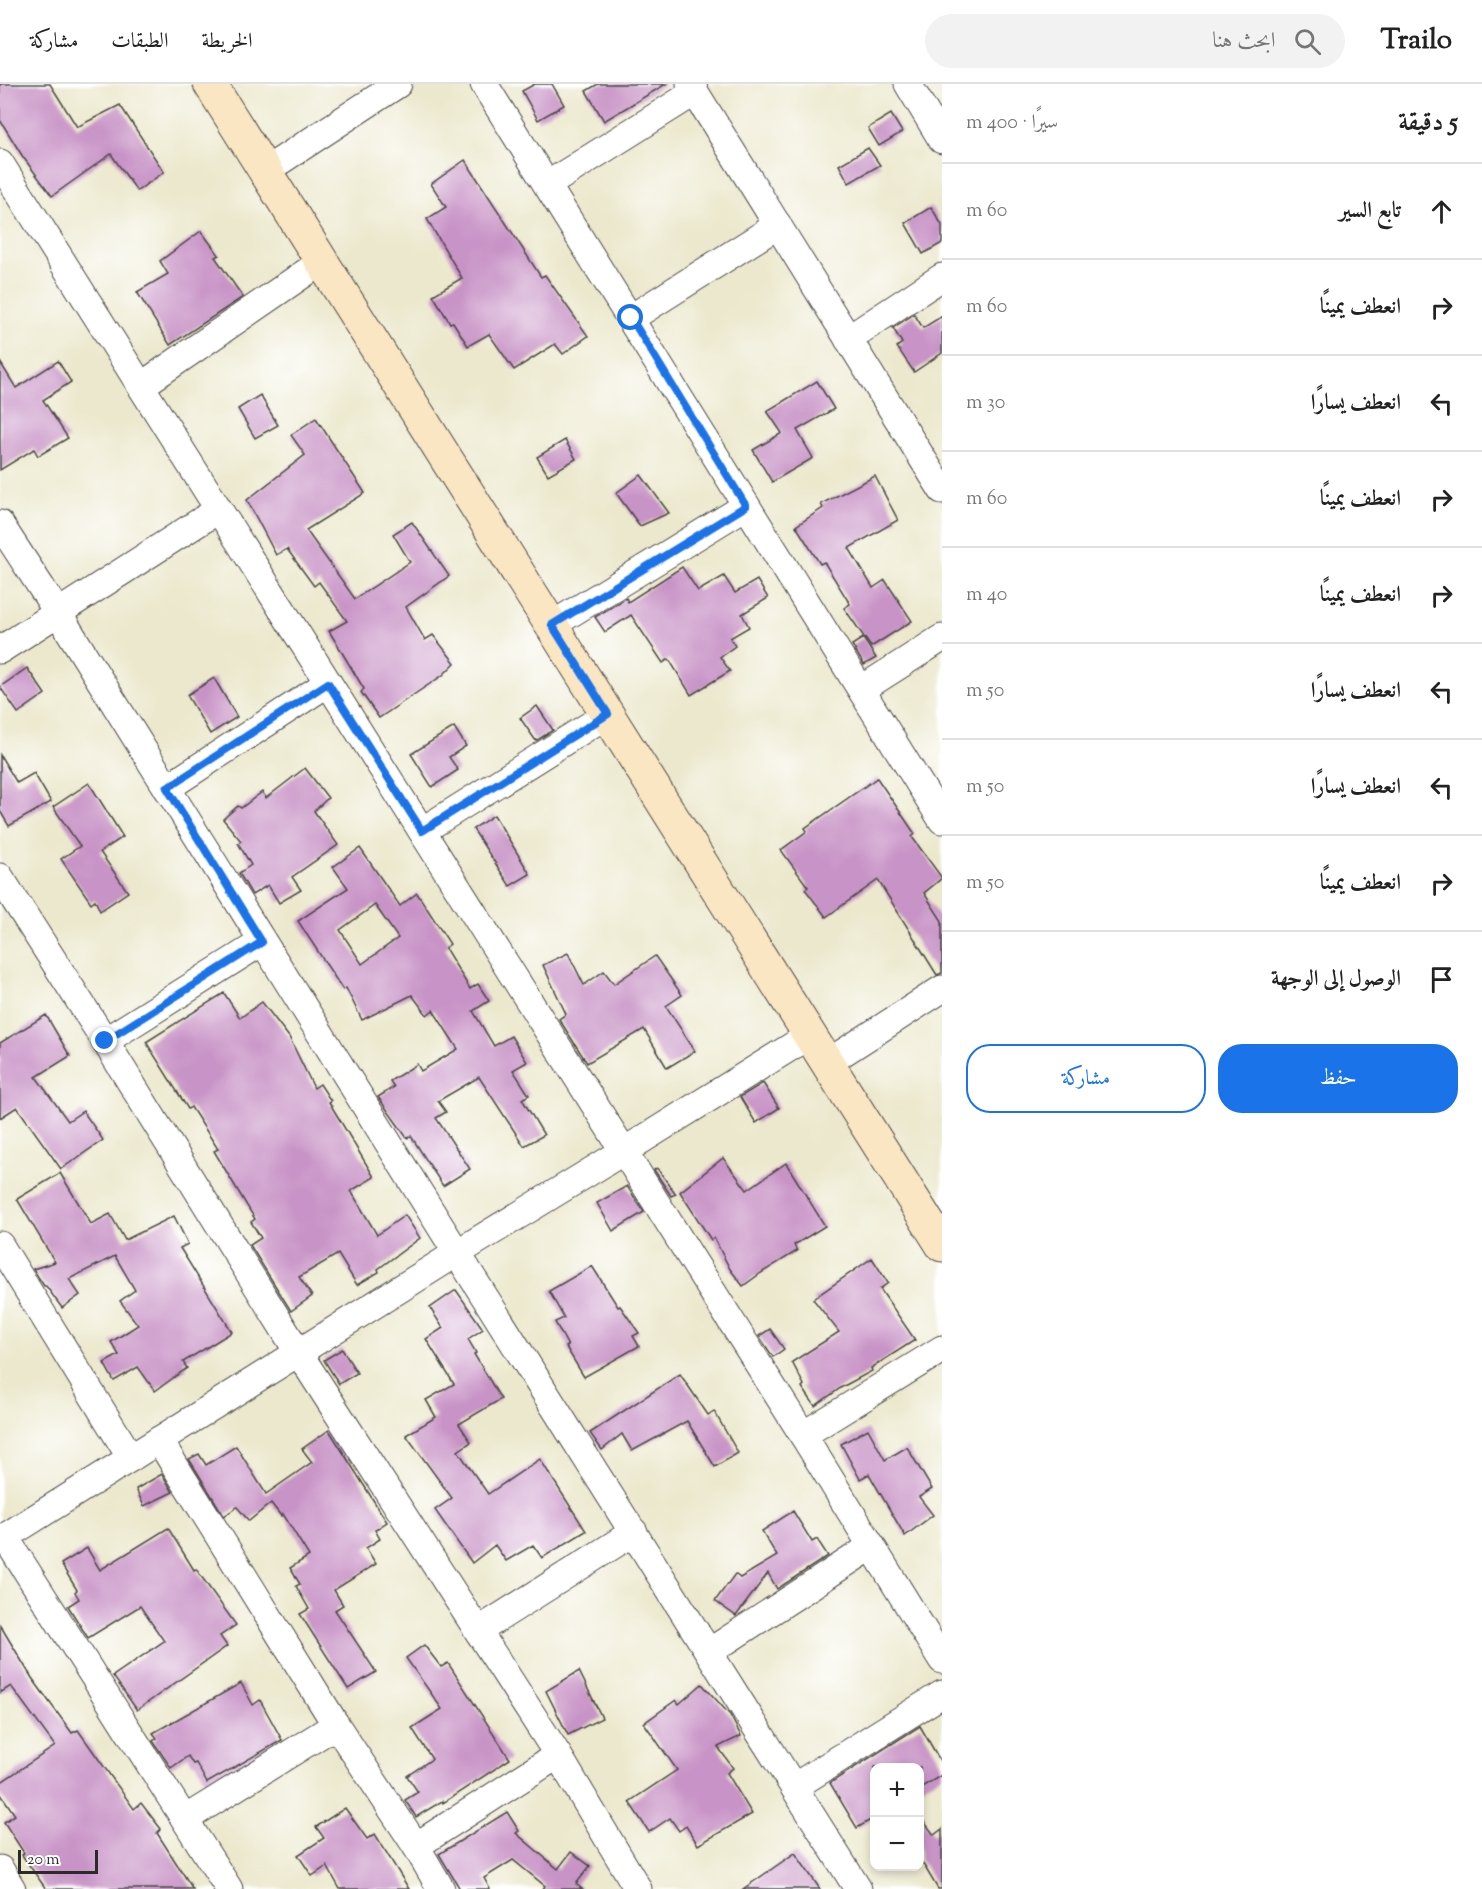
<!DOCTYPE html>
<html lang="ar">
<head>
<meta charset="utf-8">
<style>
	:root { --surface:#fff; --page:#f2f2f2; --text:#222; --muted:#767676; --line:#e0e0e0; --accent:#1a73e8 }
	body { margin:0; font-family:"Sorts Mill Goudy",Amiri,serif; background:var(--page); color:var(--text); direction:rtl }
	.controls { position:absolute; right:18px; bottom:18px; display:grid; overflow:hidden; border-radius:12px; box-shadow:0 3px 9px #0003 }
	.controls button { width:54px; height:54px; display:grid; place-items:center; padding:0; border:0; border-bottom:2px solid var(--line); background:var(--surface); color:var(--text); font:30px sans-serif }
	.scale { position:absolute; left:18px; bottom:15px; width:80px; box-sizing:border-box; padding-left:6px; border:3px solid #2b2b2b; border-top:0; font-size:16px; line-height:21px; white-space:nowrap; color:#2b2b2b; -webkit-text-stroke:4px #fff; paint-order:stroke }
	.stop { position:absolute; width:18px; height:18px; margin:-14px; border:4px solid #1a73e8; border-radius:50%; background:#fff }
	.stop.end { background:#1a73e8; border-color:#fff; box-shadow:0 2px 6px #0008 }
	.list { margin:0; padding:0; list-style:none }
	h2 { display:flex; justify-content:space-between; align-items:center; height:78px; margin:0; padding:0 24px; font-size:26px }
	h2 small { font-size:20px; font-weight:400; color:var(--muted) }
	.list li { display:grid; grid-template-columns:39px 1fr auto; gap:18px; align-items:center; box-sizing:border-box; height:96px; padding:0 24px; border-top:2px solid var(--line) }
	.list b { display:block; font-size:22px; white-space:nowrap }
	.list em { font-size:20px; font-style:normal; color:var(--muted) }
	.actions { display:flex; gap:12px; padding:18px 24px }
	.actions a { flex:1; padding:14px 0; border:2px solid var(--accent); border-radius:24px; text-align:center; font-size:21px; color:var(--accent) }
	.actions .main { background:var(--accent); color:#fff }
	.icon { flex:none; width:33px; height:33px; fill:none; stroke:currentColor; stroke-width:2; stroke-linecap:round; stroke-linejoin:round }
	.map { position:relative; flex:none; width:942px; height:1805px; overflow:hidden; direction:ltr }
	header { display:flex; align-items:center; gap:36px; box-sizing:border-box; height:84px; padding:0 30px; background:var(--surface); border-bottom:2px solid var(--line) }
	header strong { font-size:28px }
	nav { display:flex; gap:33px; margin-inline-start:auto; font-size:21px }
	.search { width:420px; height:54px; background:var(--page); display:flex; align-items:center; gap:15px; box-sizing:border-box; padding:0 21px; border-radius:33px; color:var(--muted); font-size:22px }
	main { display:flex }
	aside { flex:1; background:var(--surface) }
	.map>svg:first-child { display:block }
	.building { fill:#c893c6; fill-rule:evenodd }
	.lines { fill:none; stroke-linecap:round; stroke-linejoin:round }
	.street-casing { stroke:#484743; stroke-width:29 }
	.secondary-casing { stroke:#484743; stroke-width:35 }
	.street { stroke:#fff; stroke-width:27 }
	.secondary { stroke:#fbe6c3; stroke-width:33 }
	.route { stroke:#1a73e8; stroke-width:8 }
</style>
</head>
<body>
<header>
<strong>Trailo</strong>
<div class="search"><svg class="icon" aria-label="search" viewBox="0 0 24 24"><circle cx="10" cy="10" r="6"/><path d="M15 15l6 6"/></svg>ابحث هنا</div>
<nav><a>الخريطة</a><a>الطبقات</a><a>مشاركة</a></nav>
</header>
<main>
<aside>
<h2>5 دقيقة<small>سيرًا · 400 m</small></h2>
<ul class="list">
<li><svg class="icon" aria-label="ahead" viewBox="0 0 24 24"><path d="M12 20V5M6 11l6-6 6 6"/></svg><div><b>تابع السير</b></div><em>60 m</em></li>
<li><svg class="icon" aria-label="right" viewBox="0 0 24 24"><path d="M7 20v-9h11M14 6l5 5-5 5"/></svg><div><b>انعطف يمينًا</b></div><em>60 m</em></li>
<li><svg class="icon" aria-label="left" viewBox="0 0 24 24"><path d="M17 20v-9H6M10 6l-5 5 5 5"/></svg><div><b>انعطف يسارًا</b></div><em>30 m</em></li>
<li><svg class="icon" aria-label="right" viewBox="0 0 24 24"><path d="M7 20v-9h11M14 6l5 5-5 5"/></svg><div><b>انعطف يمينًا</b></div><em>60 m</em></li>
<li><svg class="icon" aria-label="right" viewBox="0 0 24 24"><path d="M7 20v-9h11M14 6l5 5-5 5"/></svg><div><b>انعطف يمينًا</b></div><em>40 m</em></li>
<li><svg class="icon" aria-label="left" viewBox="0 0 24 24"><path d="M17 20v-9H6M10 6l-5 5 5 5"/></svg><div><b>انعطف يسارًا</b></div><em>50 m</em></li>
<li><svg class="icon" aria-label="left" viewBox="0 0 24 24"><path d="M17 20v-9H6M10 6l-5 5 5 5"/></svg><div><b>انعطف يسارًا</b></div><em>50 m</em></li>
<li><svg class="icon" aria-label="right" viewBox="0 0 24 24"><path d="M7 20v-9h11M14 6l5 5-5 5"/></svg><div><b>انعطف يمينًا</b></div><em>50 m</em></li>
<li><svg class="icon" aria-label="arrive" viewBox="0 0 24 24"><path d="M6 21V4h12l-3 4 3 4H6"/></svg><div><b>الوصول إلى الوجهة</b></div></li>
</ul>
<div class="actions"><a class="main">حفظ</a><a>مشاركة</a></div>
</aside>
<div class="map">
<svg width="942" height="1805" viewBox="0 0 942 1805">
	<rect width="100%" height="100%" fill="#fff"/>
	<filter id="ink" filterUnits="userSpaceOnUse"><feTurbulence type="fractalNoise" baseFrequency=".0167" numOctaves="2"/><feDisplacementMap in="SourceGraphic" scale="12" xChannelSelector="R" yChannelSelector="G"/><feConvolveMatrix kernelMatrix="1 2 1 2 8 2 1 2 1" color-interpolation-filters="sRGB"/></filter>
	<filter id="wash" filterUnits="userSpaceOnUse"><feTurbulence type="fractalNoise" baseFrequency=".008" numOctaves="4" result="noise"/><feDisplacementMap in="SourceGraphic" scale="24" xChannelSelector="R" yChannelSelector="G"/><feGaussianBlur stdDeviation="1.35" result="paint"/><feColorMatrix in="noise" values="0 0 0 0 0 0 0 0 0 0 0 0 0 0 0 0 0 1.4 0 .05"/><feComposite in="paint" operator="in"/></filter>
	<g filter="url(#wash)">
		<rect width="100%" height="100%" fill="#ece8cd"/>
		<g id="blocks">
			<g class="building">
				<path d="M0,0H50L77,43L120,21L164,88L137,107L111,70L52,112L23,73L0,36Z"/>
				<path d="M535,0H552L564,21L538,36L522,7Z"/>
				<path d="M598,0H666L604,37L586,7Z"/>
				<path d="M891,30L902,48L879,62L868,44Z"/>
				<path d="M868,64L880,81L849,99L839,81Z"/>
				<path d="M465,76L541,193L545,191L588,252L563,270L555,260L514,286L489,250L468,262L453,238L450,239L433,211L462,194L427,135L446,123L431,100Z"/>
				<path d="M931,123L942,141V159L923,170L905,139Z"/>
				<path d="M201,147L219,171L215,173L243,213L170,261L137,208L168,190L160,177Z"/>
				<path d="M914,230L923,244L942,232V269L914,288L897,263L902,259L893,244Z"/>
				<path d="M58,277L71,298L43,316L68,354L38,372L34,365L0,386V278L16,304Z"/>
				<path d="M817,297L834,325L797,346L813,374L772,398L753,366L782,349L767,327Z"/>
				<path d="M260,311L278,341L255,354L238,325Z"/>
				<path d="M316,334L365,409L306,446L355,515L410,478L393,450L412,438L449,492L406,523L425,556L433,551L455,579L443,591L379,634L361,608L364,605L329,547L347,537L319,498L314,502L287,465L276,471L247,416L305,371L291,351Z"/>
				<path d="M565,356L576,375L548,391L537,373Z"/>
				<path d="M641,391L669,429L640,442L616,409Z"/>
				<path d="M875,392L898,436L849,464L873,504L885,496L912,537L871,563L844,524L850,520L824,478L820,480L796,442L823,424L821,420Z"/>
				<path d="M682,483L698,507L724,492L735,509L757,496L768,514L742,530L749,543L730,554L735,562L720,573L730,587L691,611L669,575L663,579L631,531L605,548L595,533L626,514L628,518Z"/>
				<path d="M863,554L876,574L864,581L852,561Z"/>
				<path d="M27,584L45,610L18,629L0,603Z"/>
				<path d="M214,594L237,633L210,650L187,611Z"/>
				<path d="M537,622L553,646L536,657L520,634Z"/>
				<path d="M454,643L466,662L449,673L458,686L432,703L411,670Z"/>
				<path d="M0,671L17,699L34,689L51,718L9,742L0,727Z"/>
				<path d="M305,684L328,714L314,727L338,761L292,793L301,806L279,819L268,801L252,811L239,789L251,781L238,759L241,757L223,735L238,722L241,724L262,708L266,714Z"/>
				<path d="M877,694L915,750L912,753L942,794L924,809L942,837V889L937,891L878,796L826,833L805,805L808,803L781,766L807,747L805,744Z"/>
				<path d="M89,699L123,753L100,768L128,808L100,827L95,816L91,819L61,775L80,762L53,723Z"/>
				<path d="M494,731L530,790L510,802L473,745Z"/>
				<path d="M360,764L400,822L417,809L450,860L445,864L470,905L478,900L489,917L473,927L494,962L511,952L527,978L513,986L529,1011L522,1015L544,1051L524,1062L479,993L438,1017L446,1028L436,1034L470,1085L443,1102L411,1052L407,1054L378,1013L394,1003L390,997L417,980L421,987L458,965L433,926L427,931L412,911L362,936L346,904L343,906L298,837L348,804L333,783ZM375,821L398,854L362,880L340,846Z"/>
				<path d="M568,869L584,901L604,887L614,900L655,872L682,911L666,922L695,967L667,984L644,945L587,979L559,935L566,930L543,881Z"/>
				<path d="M224,909L240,934L262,918L289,953L314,1004L320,1000L331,1017L329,1018L374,1093L351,1107L377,1151L405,1131L420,1154L378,1185L379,1188L357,1201L338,1170L299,1193L312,1212L291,1227L250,1161L261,1154L251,1138L255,1135L214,1067L218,1065L191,1023L188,1025L146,958Z"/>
				<path d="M46,931L70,972L36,993L68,1037L83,1027L103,1056L61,1085L17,1023L0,1034V959Z"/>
				<path d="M763,999L779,1024L756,1039L740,1013Z"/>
				<path d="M723,1074L747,1106L786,1079L825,1142L794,1161L797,1167L761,1189L743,1202L730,1185L714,1154L711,1156L680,1108Z"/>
				<path d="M657,1084L676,1110L671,1112L654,1086Z"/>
				<path d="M60,1089L91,1140L110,1130L125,1156L174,1132L188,1160L180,1164L232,1248L183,1278L187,1284L155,1307L138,1283L114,1297L104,1279L119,1271L111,1258L138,1241L120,1217L135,1206L115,1172L69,1195L80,1211L62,1224L46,1202H44L33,1185L55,1178L17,1115Z"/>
				<path d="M627,1102L644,1128L613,1147L597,1119Z"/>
				<path d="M872,1174L888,1199L880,1205L915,1256L871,1284L872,1287L842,1303L815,1322L802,1303L804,1301L792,1278L839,1248L813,1215Z"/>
				<path d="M592,1182L618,1223L620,1222L639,1249L633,1252L639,1262L584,1293L566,1263L568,1262L555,1238L564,1234L549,1207Z"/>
				<path d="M456,1206L483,1245L468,1255L476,1269L474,1270L501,1315L459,1340L471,1358L458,1367L488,1410L540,1375L586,1447L542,1474L533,1461L506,1477L495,1461L472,1479L435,1426L452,1414L406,1351L436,1333L426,1316L454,1300L426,1255L443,1244L430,1224Z"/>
				<path d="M770,1245L784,1265L773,1273L759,1252Z"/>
				<path d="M342,1265L357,1289L339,1300L324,1276Z"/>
				<path d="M680,1290L708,1331L714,1327L738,1369L715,1383L687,1337L632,1367L622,1350L602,1366L590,1349Z"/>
				<path d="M868,1345L885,1376L907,1363L932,1405L919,1413L933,1431L905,1452L869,1390L860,1395L841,1360Z"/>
				<path d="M329,1346L387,1438L375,1446L380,1455L366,1464L376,1480L334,1506L343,1521L335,1526L376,1588L348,1605L300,1530L309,1525L296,1502L300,1500L290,1484L309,1472L283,1430L281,1432L271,1419L249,1437L237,1423L224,1432L189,1375L199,1370L206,1381L236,1362L266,1410L312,1378L302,1365Z"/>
				<path d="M162,1390L173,1408L144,1422L136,1405Z"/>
				<path d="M793,1427L812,1458L817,1455L828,1472L777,1505L768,1489L736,1532L715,1517L735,1490L740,1494L777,1472L762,1447Z"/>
				<path d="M168,1444L194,1486L196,1485L236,1541L220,1552L227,1562L137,1626L113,1592L164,1557L140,1522L88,1554L68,1522L79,1515L75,1508L77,1506L61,1480L87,1464L100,1486Z"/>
				<path d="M0,1541L32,1594L72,1649L78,1646L134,1725L141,1719L161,1745L157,1749L193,1805H46L22,1771L24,1769L4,1738L15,1731L0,1709V1699L55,1662L11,1602L0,1609Z"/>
				<path d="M424,1561L441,1583L448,1579L510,1675L443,1719L442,1717L416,1733L405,1716L418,1708L407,1692L432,1675L412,1644L442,1625L406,1574Z"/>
				<path d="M579,1587L602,1634L568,1651L546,1607Z"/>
				<path d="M241,1599L253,1621L260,1616L282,1656L207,1699L196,1679L193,1680L188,1672L171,1684L153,1657L157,1654L153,1649Z"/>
				<path d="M702,1600L730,1631L741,1652L718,1663L733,1684L727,1689L752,1730L698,1761L686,1742L679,1747L670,1734L649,1748L629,1718L677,1686L644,1639L676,1616L679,1620Z"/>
				<path d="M920,1642L942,1680V1691L920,1704V1683H874V1734L857,1744L830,1699Z"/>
				<path d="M345,1724L367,1755L375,1750L409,1805H340L327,1782L312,1792L298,1771L324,1754L316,1743Z"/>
				<path d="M507,1728L519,1747L516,1749L558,1785L571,1768L590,1782L576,1800L582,1805H543L545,1802L513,1776L484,1794L490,1805H460L439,1770Z"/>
				<path d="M920,1732L934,1751L942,1745V1805H938L920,1775Z"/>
				<path d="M795,1769L820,1805H743Z"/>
			</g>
		</g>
	</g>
	<g filter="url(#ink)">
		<use href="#blocks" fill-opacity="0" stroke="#484743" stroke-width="1.5"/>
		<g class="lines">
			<defs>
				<g id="street">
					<path d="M484,0L942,736"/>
					<path d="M690,0L942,406"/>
					<path d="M908,0L942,56"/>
					<path d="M0,79L803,1351L942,1576"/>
					<path d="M265,87L398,0"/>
					<path d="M547,101L695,8"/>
					<path d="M631,234L778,141"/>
					<path d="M848,255L942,193"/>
					<path d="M141,302L321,178"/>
					<path d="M0,440L58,529L457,1169L858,1805"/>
					<path d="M552,541L746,422"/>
					<path d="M0,566L218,426"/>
					<path d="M862,605L942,554"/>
					<path d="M167,704L328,599"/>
					<path d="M422,747L608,630"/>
					<path d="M0,793L105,957L298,1268L558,1671L638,1805"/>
					<path d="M105,957L262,858"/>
					<path d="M827,979L942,905"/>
					<path d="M0,1161L131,1374"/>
					<path d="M803,1351L942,1265"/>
					<path d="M159,1356L336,1641L416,1762L441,1805"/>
					<path d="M5,1453L229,1805"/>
					<path d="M0,1456L457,1169L624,1067L810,951"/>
					<path d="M478,1547L634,1448"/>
					<path d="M709,1568L872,1462"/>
					<path d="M794,1703L942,1610"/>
					<path d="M185,1735L336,1641"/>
					<path d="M416,1762L558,1671"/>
					<path d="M0,1785L12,1805"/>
				</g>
				<path id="secondary" d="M210,0L942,1161"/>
			</defs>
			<use href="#street" class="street-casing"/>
			<use href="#secondary" class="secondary-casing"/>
			<use href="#street" class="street"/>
			<use href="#secondary" class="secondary"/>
		</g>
	</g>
	<g class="lines" filter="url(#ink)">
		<path class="route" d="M105,957L262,858L167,704L328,599L422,747L608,630L552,541L746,422L631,234"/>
	</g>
</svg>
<div class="controls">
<button>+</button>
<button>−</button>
</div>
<div class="scale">20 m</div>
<div class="stop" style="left:631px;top:234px"></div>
<div class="stop end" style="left:105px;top:957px"></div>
</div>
</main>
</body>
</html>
